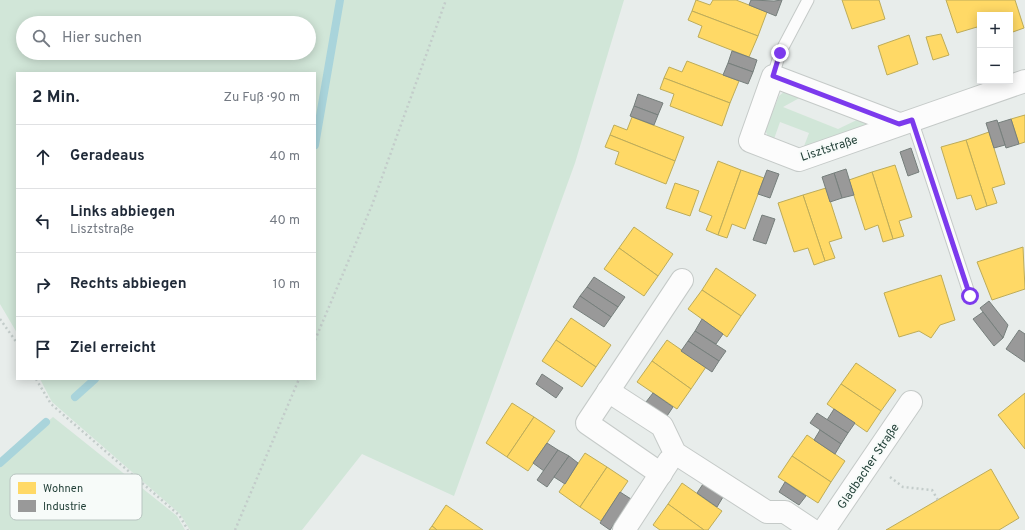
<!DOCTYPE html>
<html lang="de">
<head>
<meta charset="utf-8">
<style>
	:root { --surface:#fff; --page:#f2f2f3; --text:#1f2937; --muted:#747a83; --line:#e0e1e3 }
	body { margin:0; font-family:Overpass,sans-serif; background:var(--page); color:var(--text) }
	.controls { position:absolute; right:12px; top:12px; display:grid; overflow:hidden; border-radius:0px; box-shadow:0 2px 10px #0003 }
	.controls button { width:36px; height:36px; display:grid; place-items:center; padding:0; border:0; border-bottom:1px solid var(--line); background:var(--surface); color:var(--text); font:20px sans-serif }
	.stop { position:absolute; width:12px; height:12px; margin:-9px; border:3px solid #7c3aed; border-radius:50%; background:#fff }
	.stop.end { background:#7c3aed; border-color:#fff; box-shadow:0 1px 4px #0008 }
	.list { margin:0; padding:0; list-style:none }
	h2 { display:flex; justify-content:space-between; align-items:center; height:52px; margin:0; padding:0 16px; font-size:17px }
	h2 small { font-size:13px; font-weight:400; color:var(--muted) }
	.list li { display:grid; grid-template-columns:26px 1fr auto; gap:12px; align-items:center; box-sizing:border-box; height:64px; padding:0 16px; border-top:1px solid var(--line) }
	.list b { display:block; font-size:15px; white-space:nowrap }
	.list p { margin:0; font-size:13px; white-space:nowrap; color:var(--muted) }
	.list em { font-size:13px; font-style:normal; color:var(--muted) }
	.icon { flex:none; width:22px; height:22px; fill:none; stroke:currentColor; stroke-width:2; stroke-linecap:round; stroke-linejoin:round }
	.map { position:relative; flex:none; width:1025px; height:530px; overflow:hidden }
	.search { position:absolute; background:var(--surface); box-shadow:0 2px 10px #0003; left:16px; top:16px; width:300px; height:44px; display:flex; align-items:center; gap:10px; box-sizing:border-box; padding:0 14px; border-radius:22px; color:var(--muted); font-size:15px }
	.panel { position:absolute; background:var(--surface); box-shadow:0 2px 10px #0003; left:16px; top:72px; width:300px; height:308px; border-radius:0px }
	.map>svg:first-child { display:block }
	.green { fill:#d1e6d8; fill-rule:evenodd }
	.homes { fill:#ffd966; stroke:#bdac59 }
	.industry { fill:#999; stroke:#767f7c }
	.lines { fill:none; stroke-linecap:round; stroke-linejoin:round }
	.stream { stroke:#a9d4db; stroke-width:8 }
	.service-casing { stroke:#c5cac8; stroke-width:13 }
	.minor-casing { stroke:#c5cac8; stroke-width:24 }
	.path { stroke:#c3ccca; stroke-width:2.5; stroke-dasharray:2 3; stroke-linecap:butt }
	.service { stroke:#fcfcfc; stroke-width:11 }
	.minor { stroke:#fcfcfc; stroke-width:22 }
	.route { stroke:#7c3aed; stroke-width:5 }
	.labels { text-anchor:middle; stroke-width:4; stroke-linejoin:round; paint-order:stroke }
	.street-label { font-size:12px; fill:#24423a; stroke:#f7fbf9 }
	.key { fill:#f7fbf9; stroke:#b8c4c0; stroke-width:1 }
	.key-label { font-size:11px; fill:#24423a }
</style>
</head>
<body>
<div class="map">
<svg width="1025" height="530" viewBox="0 0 1025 530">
	<rect width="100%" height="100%" fill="#e8edeb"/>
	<g class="green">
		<path d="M0,0H624L575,163L454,496L362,454L302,530H190L180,514L52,402L40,379H315V73H17V333L0,304ZM23,23H309V53H23Z"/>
		<path d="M785,91L803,96L783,107L838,129L861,118L866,123V126L803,149L809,133L780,122L774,139L768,136L765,130L779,96Z"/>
		<path d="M53,417L177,516L185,530H0V463Z"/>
	</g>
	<g class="homes">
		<path d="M696,0L710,5L713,0H736L767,12L758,36L692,11Z"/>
		<path d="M842,0H879L885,19L852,29Z"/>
		<path d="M946,0H1015L1024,28L1010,33V15H980V37L977,27L957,33Z"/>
		<path d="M692,11L758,36L749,57L698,37L702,26L688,20Z"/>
		<path d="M941,34L949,55L933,60L926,37Z"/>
		<path d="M909,35L918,64L887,75L878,46Z"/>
		<path d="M687,61L739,81L730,103L664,78L669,67L682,72Z"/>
		<path d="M664,78L730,103L722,126L670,106L674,94L660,89Z"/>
		<path d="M1025,115V142L1019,144L1011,119Z"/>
		<path d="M632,117L684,137L675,161L610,135L614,125L627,130Z"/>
		<path d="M989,132L1005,184L992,188L997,203L987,206L966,140Z"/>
		<path d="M610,135L675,161L666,184L615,164L619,152L605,147Z"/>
		<path d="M966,140L987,206L976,210L971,195L957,199L941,147Z"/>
		<path d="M718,161L741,170L718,235L706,230L712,216L699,211Z"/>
		<path d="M895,165L912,217L899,221L904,236L893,239L872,172Z"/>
		<path d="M741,170L764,178L745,229L732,224L727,238L718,235Z"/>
		<path d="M872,172L893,239L883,242L878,225L865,230L849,180Z"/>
		<path d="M675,183L699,191L690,216L666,208Z"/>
		<path d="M826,188L842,238L829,242L835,258L825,261L803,195Z"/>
		<path d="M803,195L825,261L814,265L808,248L794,252L778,203Z"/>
		<path d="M634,227L673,254L658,276L619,248Z"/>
		<path d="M1023,247L1025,289L992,300L977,262Z"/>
		<path d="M619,248L658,276L644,296L604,269Z"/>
		<path d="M716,268L756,295L741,316L702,290Z"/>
		<path d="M941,275L955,320L940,325L931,338L919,331L899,337L884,293Z"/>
		<path d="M702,290L741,316L727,337L688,309Z"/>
		<path d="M571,318L611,345L596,367L556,340Z"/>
		<path d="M556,340L596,367L582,387L542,361Z"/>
		<path d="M667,340L706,367L691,389L652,361Z"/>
		<path d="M652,361L691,389L677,409L637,382Z"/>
		<path d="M856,363L896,390L881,411L841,384Z"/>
		<path d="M841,384L881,411L867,432L827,404Z"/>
		<path d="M1025,393V449L998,415Z"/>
		<path d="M512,403L534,417L507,457L486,443Z"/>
		<path d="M534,417L555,431L528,471L507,457Z"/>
		<path d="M807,435L845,461L831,482L792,456Z"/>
		<path d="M585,453L607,467L580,507L559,492Z"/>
		<path d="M792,456L831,482L818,503L778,477Z"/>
		<path d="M607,467L628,481L601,521L580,507Z"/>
		<path d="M991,469L1019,518L999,530H886Z"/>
		<path d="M682,483L722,511L708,530H704L668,504Z"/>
		<path d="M668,504L704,530H660L653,525Z"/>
		<path d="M446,505L483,530H437L432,526Z"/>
		<path d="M432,526L437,530H429Z"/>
	</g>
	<g class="industry">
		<path d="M751,0L774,1L782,0L776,16L749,5Z"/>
		<path d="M732,51L757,60L753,72L728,63Z"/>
		<path d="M728,63L753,72L748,84L723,75Z"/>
		<path d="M638,94L663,103L658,115L634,106Z"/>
		<path d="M634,106L658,115L654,125L630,116Z"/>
		<path d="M1011,119L1019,144L1006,148L998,123Z"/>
		<path d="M997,120L1005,145L994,148L986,123Z"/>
		<path d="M911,148L919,172L908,176L900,152Z"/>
		<path d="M846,169L854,195L842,198L834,173Z"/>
		<path d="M767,170L779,174L770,198L758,194Z"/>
		<path d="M834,173L842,198L830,202L822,177Z"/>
		<path d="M762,215L775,219L766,244L753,240Z"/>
		<path d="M594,277L625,297L618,307L587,287Z"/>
		<path d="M587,287L618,307L611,317L580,296Z"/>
		<path d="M580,296L611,317L604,327L573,307Z"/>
		<path d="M989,301L1008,325L1003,338L980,308Z"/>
		<path d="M983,312L1003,338L994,346L973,319Z"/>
		<path d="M702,319L723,334L716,344L695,331Z"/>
		<path d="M1019,330L1025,334V362L1006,349Z"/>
		<path d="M695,331L726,351L719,361L688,341Z"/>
		<path d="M688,341L719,361L712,372L681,351Z"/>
		<path d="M542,374L563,388L556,398L536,384Z"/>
		<path d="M653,393L673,407L667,416L646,402Z"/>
		<path d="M834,409L855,423L848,433L827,420Z"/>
		<path d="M817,413L848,433L841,444L810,423Z"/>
		<path d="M820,430L841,444L835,454L814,440Z"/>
		<path d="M547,443L558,450L544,471L533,463Z"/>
		<path d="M558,450L569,456L547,487L537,480Z"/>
		<path d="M569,456L578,463L565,484L554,477Z"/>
		<path d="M785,482L806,496L799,505L779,492Z"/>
		<path d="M703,484L723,497L717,507L697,493Z"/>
		<path d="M620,492L631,499L610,530L600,523Z"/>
	</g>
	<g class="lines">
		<g class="stream">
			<path d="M315,145L340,0"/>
			<path d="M75,397L95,379"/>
			<path d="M0,463L46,422"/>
		</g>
		<defs>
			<g id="service">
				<path d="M773,76L780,53L808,0"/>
				<path d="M912,120L970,296"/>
			</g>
			<g id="minor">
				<path d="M899,124L773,76L750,141L799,160L1025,81"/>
				<path d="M608,391L662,426L675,453L767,512H785L812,530"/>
				<path d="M661,474L587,423L682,280"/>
				<path d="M624,530L669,461"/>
				<path d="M824,530L911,402"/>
			</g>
		</defs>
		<use href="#service" class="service-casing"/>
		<use href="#minor" class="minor-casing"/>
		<g class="path">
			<path d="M0,319L17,343"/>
			<path d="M315,340L372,205L446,0"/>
			<path d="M36,379L51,404L179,515L188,530"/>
			<path d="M890,477L903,487L932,490L938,500"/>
			<path d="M235,530L299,379"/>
		</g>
		<use href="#service" class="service"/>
		<use href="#minor" class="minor"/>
	</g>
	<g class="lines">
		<path class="route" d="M780,53L773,76L899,124L912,120L970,296"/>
	</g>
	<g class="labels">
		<g class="street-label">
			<text transform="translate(829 148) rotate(-18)" y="4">Lisztstraße</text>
			<text transform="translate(868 466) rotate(-56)" y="4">Gladbacher Straße</text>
		</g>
	</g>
	<rect x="10" y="474" width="132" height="46" rx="6" class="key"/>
	<rect x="18" y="482" width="18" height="12" fill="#ffd966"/>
	<rect x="18" y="500" width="18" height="12" fill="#999"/>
	<g class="key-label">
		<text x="43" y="492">Wohnen</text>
		<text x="43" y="510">Industrie</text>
	</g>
</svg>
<div class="controls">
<button>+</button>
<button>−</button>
</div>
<div class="stop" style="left:970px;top:296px"></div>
<div class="stop end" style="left:780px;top:53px"></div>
<div class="search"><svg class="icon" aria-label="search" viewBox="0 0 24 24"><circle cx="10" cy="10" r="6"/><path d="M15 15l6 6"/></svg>Hier suchen</div>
<section class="panel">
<h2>2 Min.<small>Zu Fuß · 90 m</small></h2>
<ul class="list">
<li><svg class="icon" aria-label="ahead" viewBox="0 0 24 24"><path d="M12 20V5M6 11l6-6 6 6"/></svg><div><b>Geradeaus</b></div><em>40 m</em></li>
<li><svg class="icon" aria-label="left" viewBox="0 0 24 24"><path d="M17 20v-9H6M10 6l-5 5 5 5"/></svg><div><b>Links abbiegen</b><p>Lisztstraße</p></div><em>40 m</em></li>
<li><svg class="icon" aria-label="right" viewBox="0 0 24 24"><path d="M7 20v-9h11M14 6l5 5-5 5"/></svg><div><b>Rechts abbiegen</b></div><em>10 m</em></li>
<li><svg class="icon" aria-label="arrive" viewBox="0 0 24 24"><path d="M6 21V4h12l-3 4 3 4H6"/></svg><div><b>Ziel erreicht</b></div></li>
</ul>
</section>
</div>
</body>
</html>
